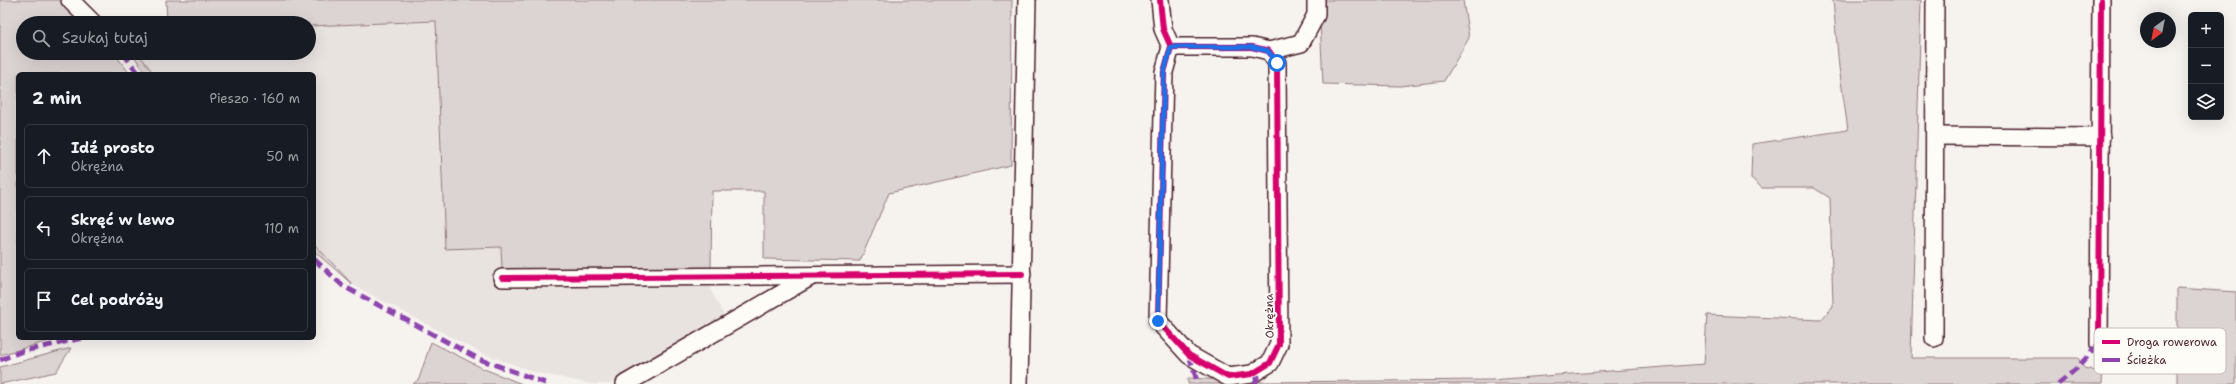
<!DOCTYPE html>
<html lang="pl">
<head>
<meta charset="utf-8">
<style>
	:root { --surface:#171b24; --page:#242831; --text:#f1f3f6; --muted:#9ea1a6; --line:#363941 }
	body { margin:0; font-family:"Shantell Sans",sans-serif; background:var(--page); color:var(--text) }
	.controls { position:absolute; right:12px; top:12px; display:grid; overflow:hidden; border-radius:6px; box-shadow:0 4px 16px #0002 }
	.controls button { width:36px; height:36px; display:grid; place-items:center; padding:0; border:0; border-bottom:1px solid var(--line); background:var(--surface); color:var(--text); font:20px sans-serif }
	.compass { position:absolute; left:2140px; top:12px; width:36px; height:36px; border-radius:50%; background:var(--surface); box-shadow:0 4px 16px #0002; rotate:212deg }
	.stop { position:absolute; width:12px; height:12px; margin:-9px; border:3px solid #1a73e8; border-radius:50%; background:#fff }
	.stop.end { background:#1a73e8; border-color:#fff; box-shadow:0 1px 4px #0008 }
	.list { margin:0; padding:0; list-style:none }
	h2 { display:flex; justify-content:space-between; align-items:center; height:52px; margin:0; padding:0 16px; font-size:17px }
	h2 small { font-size:13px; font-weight:400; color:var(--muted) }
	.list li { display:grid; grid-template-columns:26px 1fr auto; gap:12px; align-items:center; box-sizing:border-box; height:64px; margin:0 8px 8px; padding:0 8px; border:1px solid var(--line); border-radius:6px }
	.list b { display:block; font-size:15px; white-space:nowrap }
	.list p { margin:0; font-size:13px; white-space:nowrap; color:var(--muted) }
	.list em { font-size:13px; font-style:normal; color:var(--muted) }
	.icon { flex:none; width:22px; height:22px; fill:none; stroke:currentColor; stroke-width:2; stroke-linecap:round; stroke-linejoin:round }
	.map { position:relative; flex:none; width:2236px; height:384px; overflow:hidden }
	.search { position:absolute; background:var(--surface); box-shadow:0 4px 16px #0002; left:16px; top:16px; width:300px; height:44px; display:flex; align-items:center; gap:10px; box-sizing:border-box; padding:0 14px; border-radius:22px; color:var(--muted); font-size:15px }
	.panel { position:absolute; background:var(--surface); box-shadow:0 4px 16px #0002; left:16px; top:72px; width:300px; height:268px; border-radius:6px }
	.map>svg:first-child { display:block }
	.built { fill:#e9e3e0 }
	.green { fill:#dcd4d2; stroke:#937a7e }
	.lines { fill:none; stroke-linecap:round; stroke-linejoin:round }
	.minor-casing { stroke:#4a1f2b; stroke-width:20 }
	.minor { stroke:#fdfcf7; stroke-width:17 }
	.quiet { stroke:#8e44ad; stroke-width:5; stroke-dasharray:10 5; stroke-linecap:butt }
	.cycleway-casing { stroke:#fdfcf7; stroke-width:8 }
	.cycleway { stroke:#d6006c; stroke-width:6 }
	.route { stroke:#1a73e8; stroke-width:5 }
	.labels { text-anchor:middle; stroke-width:4; stroke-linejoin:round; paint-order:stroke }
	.street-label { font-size:11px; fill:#4a1f2b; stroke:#fdfcf7 }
	.key { fill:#fdfcf7; stroke:#c7baba; stroke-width:1 }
	.key-label { font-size:11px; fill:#4a1f2b }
</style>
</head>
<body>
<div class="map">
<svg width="2236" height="384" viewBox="0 0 2236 384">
	<rect width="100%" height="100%" fill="#f6f3ef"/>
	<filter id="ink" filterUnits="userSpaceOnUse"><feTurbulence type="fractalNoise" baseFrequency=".025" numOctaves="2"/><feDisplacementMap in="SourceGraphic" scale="8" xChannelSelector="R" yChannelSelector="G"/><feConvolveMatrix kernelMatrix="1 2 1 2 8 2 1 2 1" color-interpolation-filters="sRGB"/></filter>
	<g filter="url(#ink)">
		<path class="built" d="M436,21L445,248L502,247L503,285L711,281V290L726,319L610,384H591L537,373L481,353L353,285L314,244V74H154L138,53H309V26Z"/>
		<g class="green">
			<path d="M0,0H60L83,23H23V53H114L130,74H18V338H59L0,355Z"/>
			<path d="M166,0H1012L1011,165L889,193L860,261L764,259V191H712L711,268L502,269L501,247L445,249L436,21L309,26V23H167Z"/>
			<path d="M1319,0H1463L1469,38L1444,81L1400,86L1323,84Z"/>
			<path d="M1833,0H1921L1911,358H2078L2084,368L2096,371L2103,368L2102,384H1188V378L1264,382L1491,380L1704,364L1707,315L1821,320L1833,306L1830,198L1814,188H1762L1751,178L1752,144L1848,130L1839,67Z"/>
			<path d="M132,53H138L154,74H146Z"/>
			<path d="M314,244L353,285L314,251Z"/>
			<path d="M2177,288L2236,292V384H2177Z"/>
			<path d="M431,342L484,369L522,384H413L419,379Z"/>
			<path d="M71,348L56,372L0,384V367Z"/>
		</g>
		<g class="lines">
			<defs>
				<g id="minor">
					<path d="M70,0L93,23"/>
					<path d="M1160,0L1163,29L1171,47L1164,72L1158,321L1189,355L1228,377L1252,374L1270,363L1279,344L1277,63L1269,51L1252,47H1171"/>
					<path d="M1269,51L1301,43L1316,15V0"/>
					<path d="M1935,136L2101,137"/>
					<path d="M502,278L1022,274"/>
					<path d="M1934,338L1935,0"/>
					<path d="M2099,344L2101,0"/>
					<path d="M625,384L812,276"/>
					<path d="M1019,384L1027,0"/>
				</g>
			</defs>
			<use href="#minor" class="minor-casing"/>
			<use href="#minor" class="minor"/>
			<g class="quiet">
				<path d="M123,53L139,74"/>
				<path d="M314,259L343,286L479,359L548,384"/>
				<path d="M1189,355L1198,384"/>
				<path d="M0,360L20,352L82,338"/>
				<path d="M1255,384L1260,369"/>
				<path d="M2058,384L2077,368L2099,344"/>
			</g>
			<defs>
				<g id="cycleway">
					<path d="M1160,0L1163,29L1171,47L1164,72L1158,321L1189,355L1228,377L1252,374L1270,363L1279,344L1277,63L1269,51L1252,47H1171"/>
					<path d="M502,278L1022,274"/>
					<path d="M2099,344L2101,0"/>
				</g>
			</defs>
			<use href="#cycleway" class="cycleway-casing"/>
			<use href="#cycleway" class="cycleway"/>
		</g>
	</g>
	<g class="lines" filter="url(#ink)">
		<path class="route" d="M1158,321L1164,72L1171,47H1252L1268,51L1277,63"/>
	</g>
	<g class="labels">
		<g class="street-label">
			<text transform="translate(1269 316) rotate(-91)" y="4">Okrężna</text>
		</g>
	</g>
	<rect x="2094" y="328" width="132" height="46" rx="6" class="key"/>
	<rect x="2102" y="340" width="18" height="4" fill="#d6006c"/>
	<rect x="2102" y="358" width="18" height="4" fill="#8e44ad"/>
	<g class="key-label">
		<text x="2127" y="346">Droga rowerowa</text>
		<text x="2127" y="364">Ścieżka</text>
	</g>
</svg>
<div class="controls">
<button>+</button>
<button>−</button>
<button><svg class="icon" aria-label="layers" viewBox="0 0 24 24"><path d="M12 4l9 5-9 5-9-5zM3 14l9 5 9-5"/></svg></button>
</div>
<svg class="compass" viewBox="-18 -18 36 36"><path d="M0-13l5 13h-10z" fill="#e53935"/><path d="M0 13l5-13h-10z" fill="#9ea1a6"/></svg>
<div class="stop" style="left:1277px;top:63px"></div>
<div class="stop end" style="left:1158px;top:321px"></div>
<div class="search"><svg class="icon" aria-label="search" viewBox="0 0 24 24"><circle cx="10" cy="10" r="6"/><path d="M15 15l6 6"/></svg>Szukaj tutaj</div>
<section class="panel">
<h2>2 min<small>Pieszo · 160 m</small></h2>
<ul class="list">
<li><svg class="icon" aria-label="ahead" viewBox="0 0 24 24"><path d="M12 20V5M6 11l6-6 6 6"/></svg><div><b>Idź prosto</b><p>Okrężna</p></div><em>50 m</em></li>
<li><svg class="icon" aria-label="left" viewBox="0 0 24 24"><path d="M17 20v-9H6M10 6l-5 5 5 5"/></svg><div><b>Skręć w lewo</b><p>Okrężna</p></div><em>110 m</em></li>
<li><svg class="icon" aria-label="arrive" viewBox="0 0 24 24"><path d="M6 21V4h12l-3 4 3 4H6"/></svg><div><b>Cel podróży</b></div></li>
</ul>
</section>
</div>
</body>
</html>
